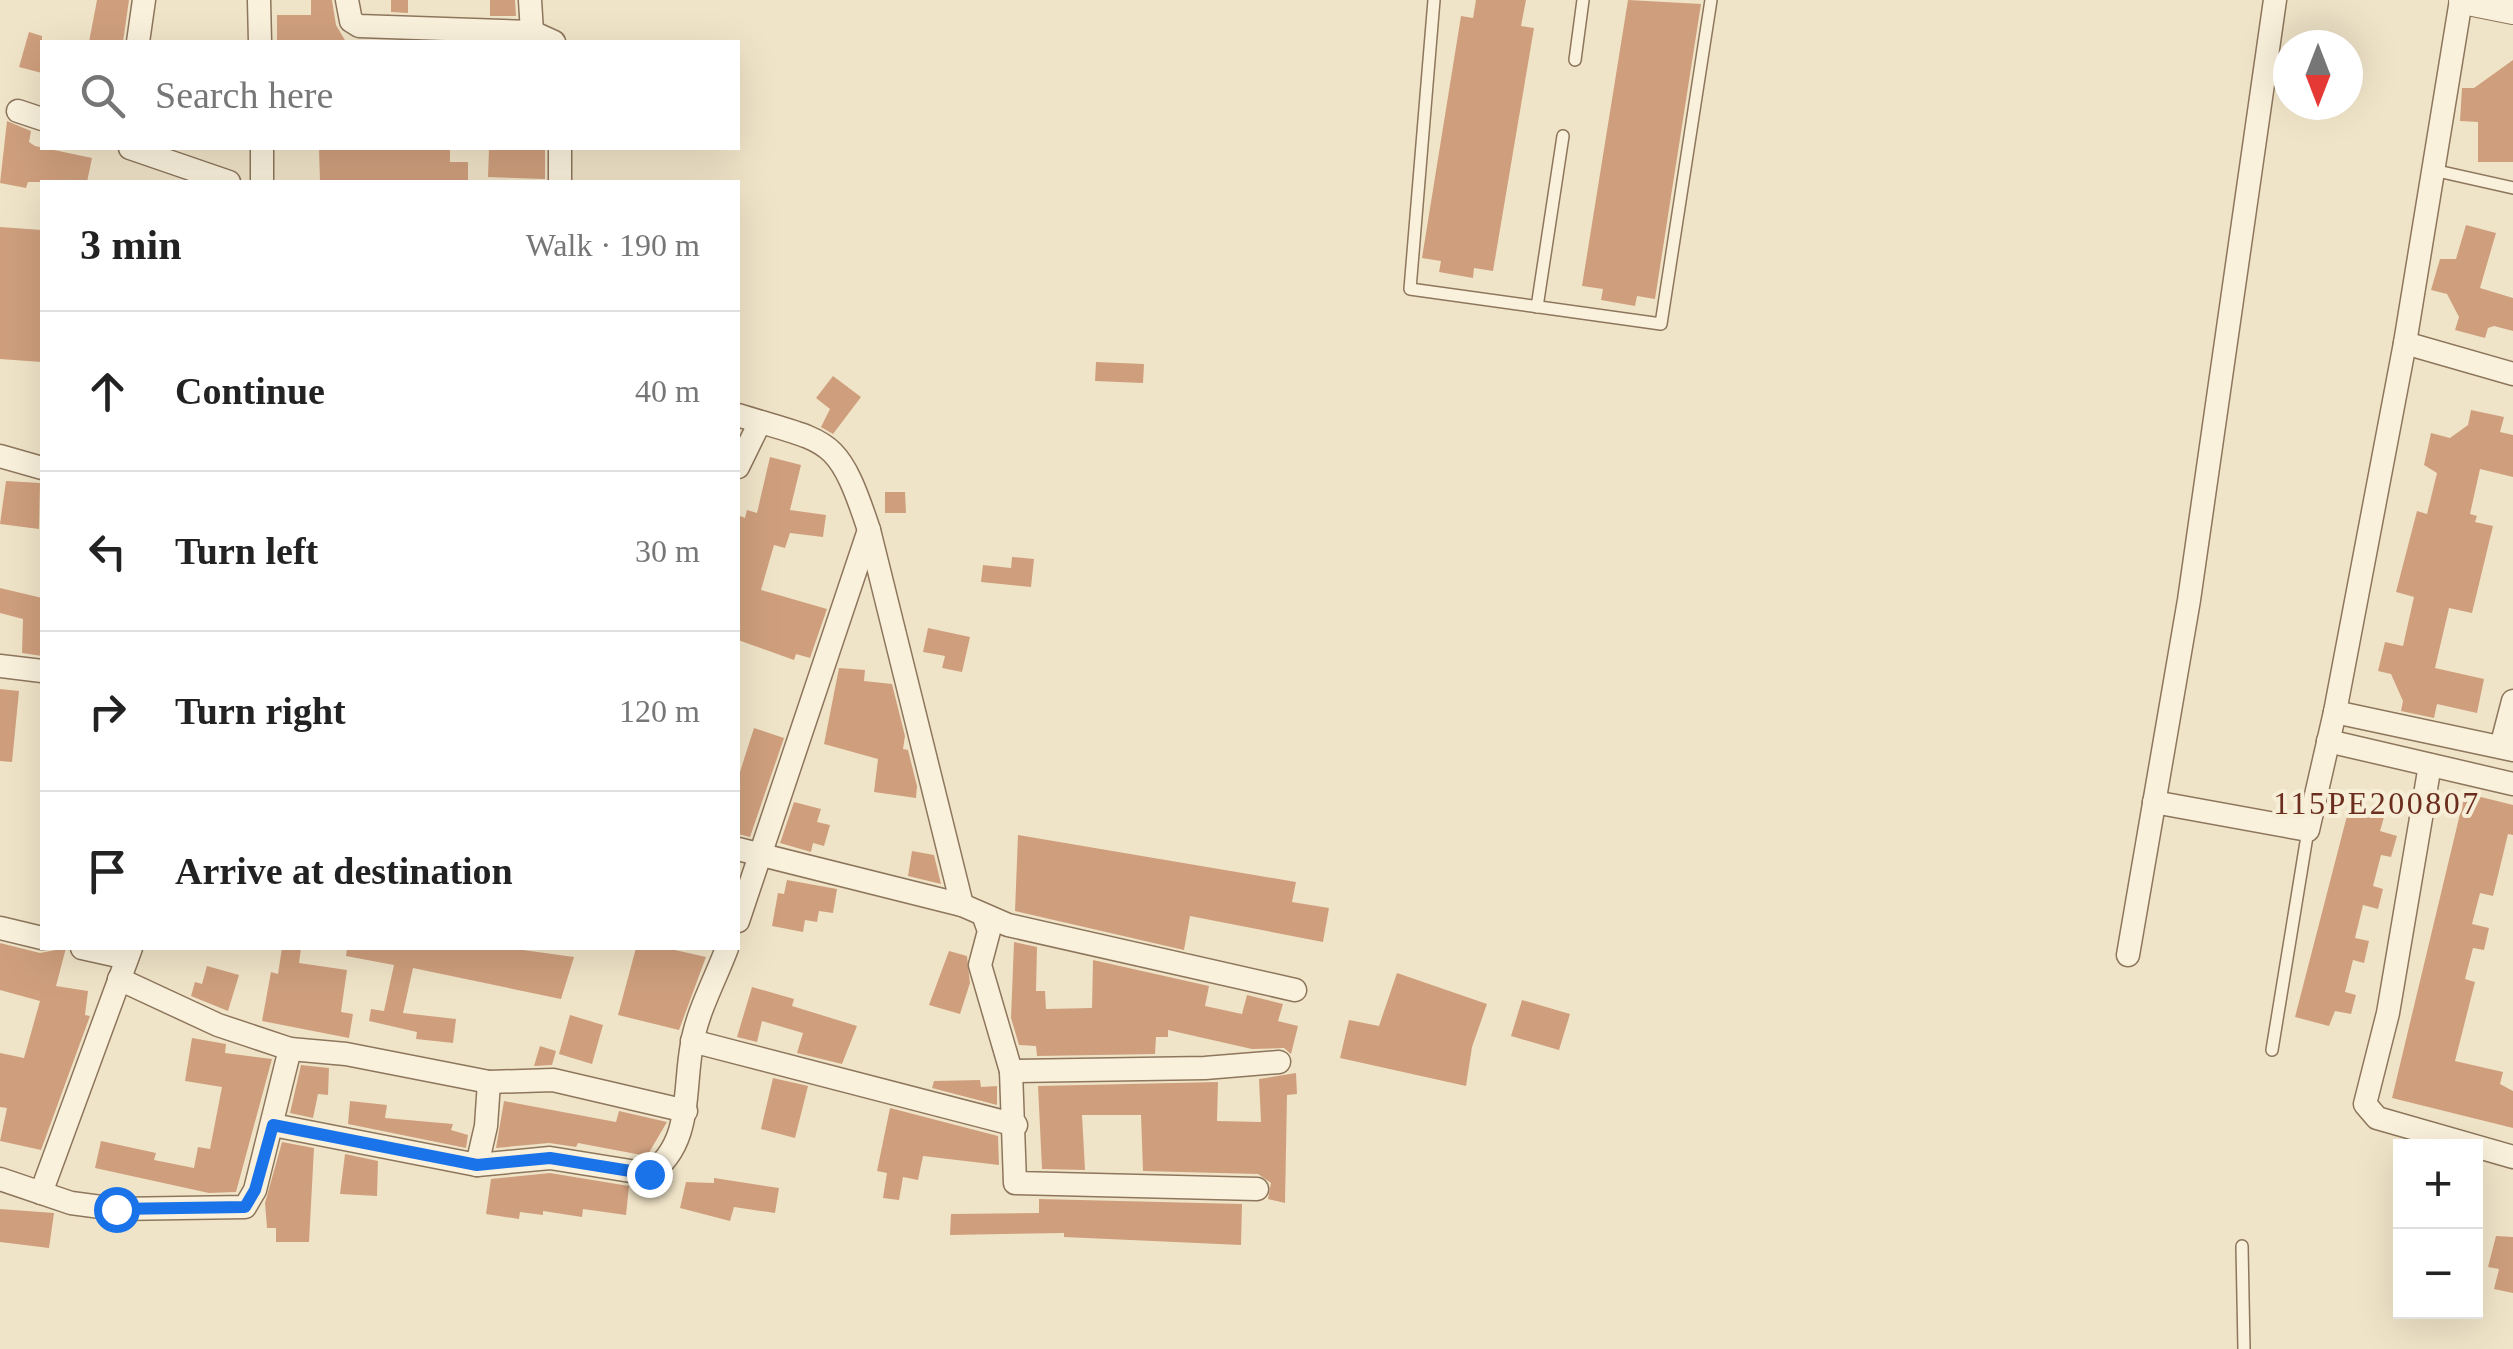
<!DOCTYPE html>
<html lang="en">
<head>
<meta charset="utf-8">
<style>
	:root { --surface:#fff; --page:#f6f6f6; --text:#222; --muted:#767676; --line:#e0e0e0 }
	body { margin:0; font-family:Georgia,serif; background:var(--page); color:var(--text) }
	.controls { position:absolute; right:30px; bottom:30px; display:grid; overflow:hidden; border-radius:0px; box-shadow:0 10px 40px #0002 }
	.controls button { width:90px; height:90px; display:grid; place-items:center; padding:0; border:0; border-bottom:2px solid var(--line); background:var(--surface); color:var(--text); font:50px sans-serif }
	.compass { position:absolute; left:2273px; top:30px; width:90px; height:90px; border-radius:50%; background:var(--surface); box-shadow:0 10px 40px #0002; rotate:180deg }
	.stop { position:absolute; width:30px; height:30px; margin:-22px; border:8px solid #1a73e8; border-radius:50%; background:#fff }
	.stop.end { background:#1a73e8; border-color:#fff; box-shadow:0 2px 10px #0008 }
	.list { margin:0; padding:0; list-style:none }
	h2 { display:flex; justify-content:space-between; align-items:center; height:130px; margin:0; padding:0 40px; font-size:42px }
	h2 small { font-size:32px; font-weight:400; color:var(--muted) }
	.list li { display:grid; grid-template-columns:65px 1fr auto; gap:30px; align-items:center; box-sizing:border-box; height:160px; padding:0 40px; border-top:2px solid var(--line) }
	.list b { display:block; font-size:38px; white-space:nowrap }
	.list em { font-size:32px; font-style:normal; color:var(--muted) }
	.icon { flex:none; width:55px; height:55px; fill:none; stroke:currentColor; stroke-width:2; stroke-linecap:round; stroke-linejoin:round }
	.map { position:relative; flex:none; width:2513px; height:1349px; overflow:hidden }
	.search { position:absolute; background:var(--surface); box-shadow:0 10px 40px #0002; left:40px; top:40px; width:700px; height:110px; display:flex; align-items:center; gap:25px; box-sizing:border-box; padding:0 35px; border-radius:0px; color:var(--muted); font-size:38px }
	.panel { position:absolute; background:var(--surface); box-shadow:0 10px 40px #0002; left:40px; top:180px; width:700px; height:770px; border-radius:0px }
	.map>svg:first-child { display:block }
	.building { fill:#cf9f7d }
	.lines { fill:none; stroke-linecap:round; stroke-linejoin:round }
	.service-casing { stroke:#8d765c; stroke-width:14 }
	.minor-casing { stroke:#8d765c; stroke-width:25 }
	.tertiary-casing { stroke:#8d765c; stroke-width:30 }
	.service { stroke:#faf1dc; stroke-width:11 }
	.minor { stroke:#faf1dc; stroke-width:22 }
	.tertiary { stroke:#faf1dc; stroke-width:28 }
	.route { stroke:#1a73e8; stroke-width:12 }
	.labels { text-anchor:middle; stroke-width:8; stroke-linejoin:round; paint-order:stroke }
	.quarter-label { font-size:32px; letter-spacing:2.5px; fill:#6b2e1e; stroke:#f7eed8 }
</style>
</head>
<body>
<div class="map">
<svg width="2513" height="1349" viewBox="0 0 2513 1349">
	<rect width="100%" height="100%" fill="#f0e4c8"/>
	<g class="building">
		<path d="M97,0H129L123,42H89Z"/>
		<path d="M311,0H332L336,25L346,42H277V15H311Z"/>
		<path d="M391,0H408V13L391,12Z"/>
		<path d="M490,0H515L516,16H490Z"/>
		<path d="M1476,0H1526L1521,26L1534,28L1493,271L1474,268L1473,278L1439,272L1441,261L1422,258L1461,16L1473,18Z"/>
		<path d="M1628,0L1701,4L1655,299L1637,296L1635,306L1601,300L1603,289L1582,286Z"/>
		<path d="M29,32L42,36V73L19,67Z"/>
		<path d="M2513,60V162H2478V122L2460,121L2462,88H2474Z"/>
		<path d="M7,121L31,131L29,142L35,146L92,158L87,182H28L26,188L0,183Z"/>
		<path d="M319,148H450V162H468V182H320Z"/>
		<path d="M489,148H545V179L488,177Z"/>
		<path d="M2466,225L2496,233L2480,288L2513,298V331L2494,326L2488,328L2485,338L2455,330L2459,317L2447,294L2431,290L2440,259H2456Z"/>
		<path d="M0,227L42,230V362L0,359Z"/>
		<path d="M1096,362L1144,364L1143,383L1095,381Z"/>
		<path d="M833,376L861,397L833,434L821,427L830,409L816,398Z"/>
		<path d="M2471,410L2504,417L2500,432L2513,435V477L2480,469L2470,514L2477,516L2475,522L2493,526L2472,613L2449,608L2435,668L2484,679L2477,713L2437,704L2434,718L2401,711L2403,701L2391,674L2378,671L2385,642L2403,646L2414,597L2396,592L2417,511L2427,514L2437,473L2424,465L2431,433L2450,438L2468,425Z"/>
		<path d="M770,457L801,465L790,510L826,515L823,537L790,533L785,548L774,545L761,590L827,609L810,658L796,654L794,660L738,640V515L745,518L747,510L757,513Z"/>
		<path d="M6,481L40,483L39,529L0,524Z"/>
		<path d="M885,492H905L906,513H885Z"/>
		<path d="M1012,557L1034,559L1031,587L981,582L983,565L1011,568Z"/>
		<path d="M0,588L42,598V656L22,653L23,619L0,613Z"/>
		<path d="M928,628L970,637L962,672L942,668L945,656L923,652Z"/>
		<path d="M839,668L865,670L864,681L892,684L905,736L903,749L908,750L917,786L916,798L874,792L878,759L824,744Z"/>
		<path d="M0,689L19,691L12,762L0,761Z"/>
		<path d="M754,728L784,738L750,837L738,834V778Z"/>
		<path d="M2465,793L2513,805V835L2508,834L2493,896L2480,893L2472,924L2489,928L2484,950L2473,948L2465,979L2475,982L2455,1061L2503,1072L2500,1084L2513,1091V1128L2392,1098Z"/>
		<path d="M794,802L821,809L817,822L830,825L824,846L813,843L811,852L780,843Z"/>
		<path d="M2349,808L2384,817L2380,831L2397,836L2391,857L2381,855L2373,886L2383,889L2378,909L2363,905L2355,938L2369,941L2364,963L2353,960L2345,992L2356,995L2351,1014L2335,1011L2329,1026L2295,1017Z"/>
		<path d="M1018,835L1296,882L1292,902L1329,908L1323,942L1190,916L1184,950L1015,911Z"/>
		<path d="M912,851L934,855L941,884L908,876Z"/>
		<path d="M787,880L837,889L833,913L819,911L817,922L805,920L803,932L772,926L778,893L784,894Z"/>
		<path d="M1014,942L1037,947L1036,991H1045L1046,1009L1092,1008L1093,960L1209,986L1205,1006L1242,1014L1247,995L1283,1004L1278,1021L1298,1026L1291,1054L1284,1048L1252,1049L1168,1030V1037H1156L1155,1054L1037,1056L1036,1046L1019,1045L1011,1018Z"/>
		<path d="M0,943L40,953L66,948L56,986L88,991L85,1015L90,1016L41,1150L0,1141L7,1108L0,1107V1053L24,1058L40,1001L0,990Z"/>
		<path d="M282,948H301L299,963L347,970L341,1012L353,1014L349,1038L262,1021L271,972L278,974Z"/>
		<path d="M347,948H508L574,957L561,999L413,968L403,1013L456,1019L453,1043L416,1039L417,1032L369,1021L371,1009L384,1011L394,965L346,956Z"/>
		<path d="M636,948H666L706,957L679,1030L618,1015Z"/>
		<path d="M949,951L967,956L970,983L960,1014L929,1005Z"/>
		<path d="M207,966L239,975L228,1011L191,996L195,982L202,984Z"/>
		<path d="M1397,973L1487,1004L1472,1047L1466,1086L1340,1058L1349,1020L1379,1026Z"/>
		<path d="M752,987L794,999L792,1006L857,1026L842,1064L797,1053L803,1033L762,1021L757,1042L737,1037Z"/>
		<path d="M1522,1000L1570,1014L1559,1050L1511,1036Z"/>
		<path d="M570,1015L603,1025L592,1064L559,1054Z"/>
		<path d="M192,1038L226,1044L225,1053L272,1059L236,1192L209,1193L95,1168L101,1141L156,1153L154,1160L194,1168L198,1147L210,1149L222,1087L185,1081Z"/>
		<path d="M540,1046L556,1051L552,1065L534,1066Z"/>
		<path d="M301,1065L329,1068L328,1095L318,1094L313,1118L290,1113Z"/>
		<path d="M1296,1073L1297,1094L1287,1095L1285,1203L1268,1199L1271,1183L1258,1174L1143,1171L1141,1115H1082L1085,1170L1042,1169L1038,1086L1218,1082L1217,1121L1261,1122L1259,1079Z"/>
		<path d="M773,1078L808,1086L795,1138L761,1129Z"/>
		<path d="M980,1080L981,1087L997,1086V1105L932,1088L934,1081Z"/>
		<path d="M350,1101L387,1105L385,1118L453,1124L451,1130L468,1135L466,1148L348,1124Z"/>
		<path d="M504,1101L616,1122L619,1111L667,1122L647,1156L578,1143L576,1147L549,1143L496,1148Z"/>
		<path d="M890,1108L998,1136L999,1165L923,1156L918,1180L903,1177L899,1200L883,1198L887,1173L877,1171Z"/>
		<path d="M282,1142L314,1148L309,1242H276V1228H267L265,1203Z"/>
		<path d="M345,1154L378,1161L377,1196L340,1194Z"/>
		<path d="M550,1173L629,1186L626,1215L583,1209L582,1217L543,1211V1215L520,1212L519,1219L486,1214L491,1179Z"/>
		<path d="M714,1178L779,1188L775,1213L734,1207L730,1221L680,1208L686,1182L714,1183Z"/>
		<path d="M1039,1199L1242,1204L1241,1245L1064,1237V1233L950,1235L951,1214L1039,1213Z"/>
		<path d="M0,1209L54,1213L49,1248L0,1242Z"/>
		<path d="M2496,1236L2513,1237V1293L2494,1289L2499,1269L2488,1267Z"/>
	</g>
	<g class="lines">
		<defs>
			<g id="service">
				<path d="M1434,0L1410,289L1661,324L1711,0"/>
				<path d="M1575,60L1583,0"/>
				<path d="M2433,170L2513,188"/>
				<path d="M1537,307L1563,136"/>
				<path d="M2272,1050L2308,830"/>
				<path d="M2242,1246L2244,1349"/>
			</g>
			<g id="minor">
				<path d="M259,0L260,42"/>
				<path d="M347,0L351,21L359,26L532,32L554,42"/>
				<path d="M530,0L532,32"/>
				<path d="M2461,0L2405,343L2335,712L2513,750"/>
				<path d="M138,42L144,0"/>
				<path d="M18,111L42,119"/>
				<path d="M130,148L229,182"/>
				<path d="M262,148V182"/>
				<path d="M560,148V182"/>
				<path d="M2405,343L2513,374"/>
				<path d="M738,415C830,444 837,433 869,530L962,905"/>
				<path d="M0,456L42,468"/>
				<path d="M738,467L760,422"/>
				<path d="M0,666L42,671"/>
				<path d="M2328,741L2513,784"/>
				<path d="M2501,747L2513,701"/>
				<path d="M2430,765L2388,1013L2365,1104L2377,1118L2513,1157"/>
				<path d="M2154,802L2308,830L2335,712"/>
				<path d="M738,849L962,905L1008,925L1295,990"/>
				<path d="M984,917L989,931L980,965L1011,1071L1015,1183L1257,1189"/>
				<path d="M738,921L869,530"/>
				<path d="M0,928L42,938"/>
				<path d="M82,948L127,958"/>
				<path d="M2128,955L2189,600L2275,0"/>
				<path d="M119,979L218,1025L290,1049L346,1054L489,1082L553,1080L686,1111"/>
				<path d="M692,1041L1016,1125"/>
				<path d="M1011,1071L1205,1068L1279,1062"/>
				<path d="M273,1125L477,1165L486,1126L489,1082"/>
				<path d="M477,1165L550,1158L649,1174C693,1144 683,1091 692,1044C697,1012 716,978 727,948"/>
				<path d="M0,1179L71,1203L116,1209L245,1207L255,1190L290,1049"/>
				<path d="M41,1193L131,948"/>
			</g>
			<path id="tertiary" d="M2463,0L2513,10"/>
		</defs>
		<use href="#service" class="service-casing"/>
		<use href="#minor" class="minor-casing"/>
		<use href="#tertiary" class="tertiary-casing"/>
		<use href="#service" class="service"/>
		<use href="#minor" class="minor"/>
		<use href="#tertiary" class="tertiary"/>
	</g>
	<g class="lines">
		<path class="route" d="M116,1209L245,1207L255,1190L273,1125L477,1165L550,1158L649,1174"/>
	</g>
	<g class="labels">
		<g class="quarter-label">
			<text x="2377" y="814">115PE200807</text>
		</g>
	</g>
</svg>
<div class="controls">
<button>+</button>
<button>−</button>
</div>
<svg class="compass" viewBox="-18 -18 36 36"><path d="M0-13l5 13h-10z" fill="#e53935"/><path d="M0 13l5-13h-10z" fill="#767676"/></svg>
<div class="stop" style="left:116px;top:1209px"></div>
<div class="stop end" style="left:649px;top:1174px"></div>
<div class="search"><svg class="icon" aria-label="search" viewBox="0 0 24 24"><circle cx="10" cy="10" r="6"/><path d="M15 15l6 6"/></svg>Search here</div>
<section class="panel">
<h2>3 min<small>Walk · 190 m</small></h2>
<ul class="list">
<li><svg class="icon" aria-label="ahead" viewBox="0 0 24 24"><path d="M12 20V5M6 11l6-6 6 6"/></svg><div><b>Continue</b></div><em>40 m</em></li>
<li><svg class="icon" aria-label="left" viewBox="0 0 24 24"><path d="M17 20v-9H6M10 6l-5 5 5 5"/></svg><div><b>Turn left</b></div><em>30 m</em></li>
<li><svg class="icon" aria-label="right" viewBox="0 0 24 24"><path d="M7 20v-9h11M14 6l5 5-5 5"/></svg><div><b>Turn right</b></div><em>120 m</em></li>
<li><svg class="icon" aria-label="arrive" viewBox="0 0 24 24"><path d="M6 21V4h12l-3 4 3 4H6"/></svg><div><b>Arrive at destination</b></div></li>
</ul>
</section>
</div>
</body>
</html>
